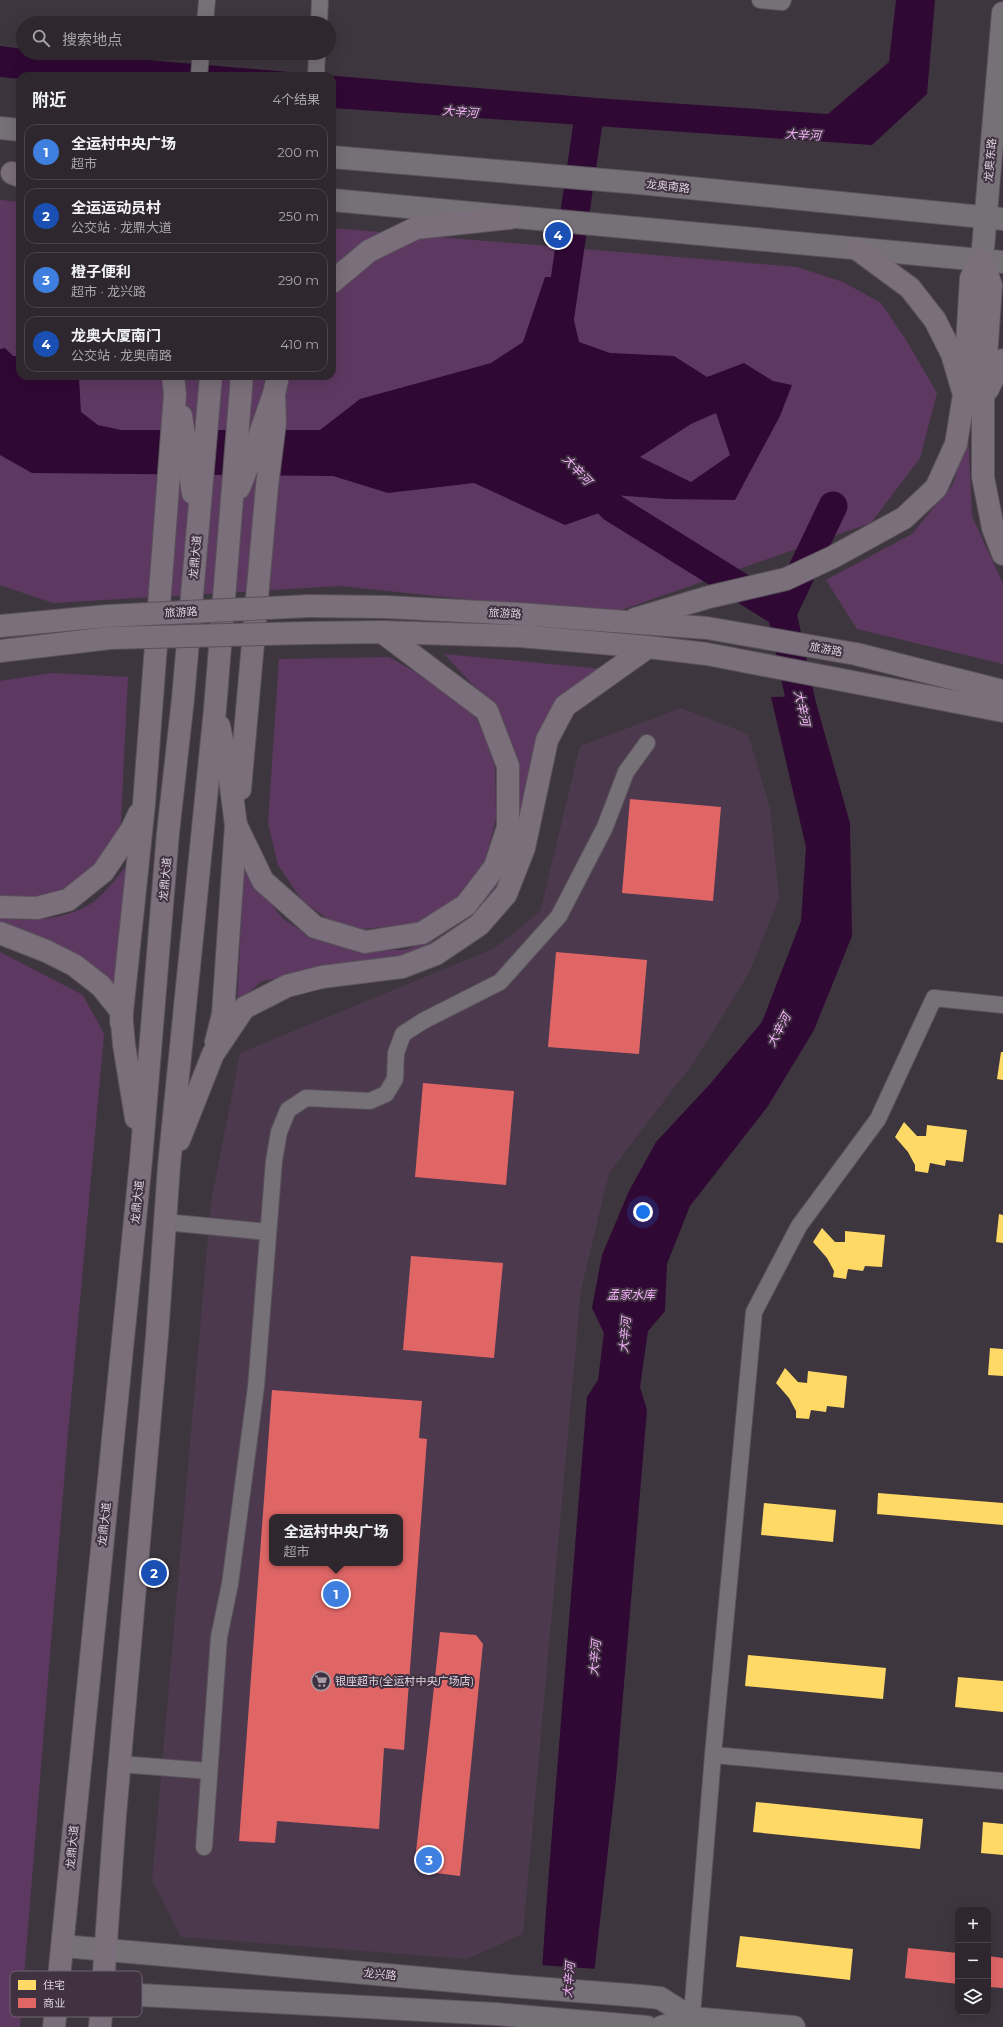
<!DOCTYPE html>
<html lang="zh">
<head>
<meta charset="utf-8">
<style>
	:root { --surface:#2e282e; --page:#3a343a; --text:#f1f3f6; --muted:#a7a6aa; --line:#49444a; --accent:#d93025 }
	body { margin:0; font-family:Montserrat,"Noto Sans SC",sans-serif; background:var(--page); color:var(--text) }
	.controls { position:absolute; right:12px; bottom:12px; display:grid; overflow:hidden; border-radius:8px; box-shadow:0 4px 16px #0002 }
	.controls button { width:36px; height:36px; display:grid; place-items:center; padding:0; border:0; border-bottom:1px solid var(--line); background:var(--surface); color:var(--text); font:20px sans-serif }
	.you { position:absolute; left:643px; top:1212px; width:14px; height:14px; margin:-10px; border:3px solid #fff; border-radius:50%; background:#1a73e8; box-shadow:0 0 0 6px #1a73e833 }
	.badge { display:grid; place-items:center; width:26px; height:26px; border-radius:50%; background:var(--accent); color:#fff; font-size:13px; font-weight:700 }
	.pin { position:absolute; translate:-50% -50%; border:2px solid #fff; box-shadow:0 1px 4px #0006 }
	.popup { position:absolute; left:269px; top:1514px; width:134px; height:52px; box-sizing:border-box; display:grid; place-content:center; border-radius:8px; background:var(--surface); filter:drop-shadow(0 1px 3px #0005); font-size:13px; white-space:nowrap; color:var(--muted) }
	.popup b { font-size:15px; color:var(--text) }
	.popup::after { content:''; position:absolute; left:50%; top:100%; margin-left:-8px; border:8px solid transparent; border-top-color:var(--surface) }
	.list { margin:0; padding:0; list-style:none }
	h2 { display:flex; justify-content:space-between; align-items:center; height:52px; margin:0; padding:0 16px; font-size:17px }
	h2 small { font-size:13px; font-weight:400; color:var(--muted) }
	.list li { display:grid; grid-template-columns:26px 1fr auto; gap:12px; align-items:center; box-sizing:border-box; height:56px; margin:0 8px 8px; padding:0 8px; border:1px solid var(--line); border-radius:12px }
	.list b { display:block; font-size:15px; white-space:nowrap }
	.list p { margin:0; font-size:13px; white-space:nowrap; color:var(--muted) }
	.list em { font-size:13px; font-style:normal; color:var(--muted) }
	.icon { flex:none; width:22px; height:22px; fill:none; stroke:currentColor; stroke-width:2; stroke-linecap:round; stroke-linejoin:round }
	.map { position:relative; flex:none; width:1003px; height:2027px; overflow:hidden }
	.search { position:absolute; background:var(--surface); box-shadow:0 4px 16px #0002; left:16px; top:16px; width:320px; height:44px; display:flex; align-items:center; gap:10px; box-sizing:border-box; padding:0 14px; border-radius:22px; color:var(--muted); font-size:15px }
	.panel { position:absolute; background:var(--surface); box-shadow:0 4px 16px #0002; left:16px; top:72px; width:320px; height:308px; border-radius:12px }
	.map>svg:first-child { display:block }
	.built { fill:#4c394e; fill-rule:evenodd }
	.green { fill:#5d3961 }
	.water { fill:#300834; fill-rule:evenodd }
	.pier { fill:#3e363e }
	.homes { fill:#ffd966 }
	.shops { fill:#e06666; fill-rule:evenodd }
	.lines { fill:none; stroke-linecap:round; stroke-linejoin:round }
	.river { stroke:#300834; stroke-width:29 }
	.street-casing { stroke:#59525a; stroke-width:18 }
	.secondary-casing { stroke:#59525a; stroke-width:24 }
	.primary-casing { stroke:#59525a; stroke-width:24 }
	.street { stroke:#767077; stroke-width:16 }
	.secondary { stroke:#767077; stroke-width:22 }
	.primary { stroke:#7a6f7a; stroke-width:22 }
	.primary-bridge-casing { stroke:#59525a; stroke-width:24; stroke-linecap:butt }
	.primary-bridge { stroke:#7a6f7a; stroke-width:22 }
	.labels { text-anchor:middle; stroke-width:4; stroke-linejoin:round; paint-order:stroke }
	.street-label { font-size:11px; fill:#dfd5df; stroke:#413242 }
	.poi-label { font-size:11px; fill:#dfd5df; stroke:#413242; text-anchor:start }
	.water-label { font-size:12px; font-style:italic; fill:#f8b4fe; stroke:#413242 }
	.key { fill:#413242; stroke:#706371; stroke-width:1 }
	.key-label { font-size:11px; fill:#dfd5df }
</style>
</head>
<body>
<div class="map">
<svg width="1003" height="2027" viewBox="0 0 1003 2027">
	<rect width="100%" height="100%" fill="#3e363e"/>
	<path class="built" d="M681,708L748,734L770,808L779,898L749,973L694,1062L609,1173L581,1290L523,1934L467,1959L181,1937L152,1880L211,1202L240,1053L493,949L540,912L580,746ZM272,1517H400V1563H272Z"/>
	<g class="green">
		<path d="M0,200L20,202V376H332V228L797,267L843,282L881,303L906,340L937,393L920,458L871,523L610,614L340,586L53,603L0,585Z"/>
		<path d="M968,433L972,516L1003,584V664L857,629L826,580L912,534L953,484Z"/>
		<path d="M444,654L603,669L561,699L518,844L490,903L433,949L401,959L262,981L237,1003L244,869L283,919L304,932L330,944L360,950H404L435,940L471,915L516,762L504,724L488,701Z"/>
		<path d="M389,657L444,688L479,721L495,762L496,818L485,863L460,895L417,924L363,929L333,922L303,902L278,865L268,823L279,659Z"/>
		<path d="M52,673L128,677L120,842L81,883L35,899L0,895V681Z"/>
		<path d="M130,862L117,991L0,925V917C27,924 76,918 97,899C109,889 119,874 130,862Z"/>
		<path d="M0,952L83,995L104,1034L67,1445L20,2027H0Z"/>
	</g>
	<g class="water">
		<path d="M896,0H935L927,94L872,145L332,108V76H20V79L0,77V46L23,49V53H66L596,98L828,114L889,62Z"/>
		<path d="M545,277H564L579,342L610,353L674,356L707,377L744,363L773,381L792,385L780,416L735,500L667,499L600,494L583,479L613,508L565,525L474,483L388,493L333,476L32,473L0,455V349L5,348L13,356H20V376H75L79,378L81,412L98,425L121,430H320L360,399L491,363L523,342ZM716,413L730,455L691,482L640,457L691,424Z"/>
		<path d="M814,696L850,823L852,936L814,1030L768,1106L690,1206L667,1264L665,1311L648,1331L640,1387L647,1410L616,1779L588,2027H538L548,1883L587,1397L598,1380L604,1333L592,1308L602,1255L629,1191L656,1142L710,1084L762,1022L801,921L806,847L771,697Z"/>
	</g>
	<path class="pier" d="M540,1965L597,1969L590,2027H536Z"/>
	<g class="homes">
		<path d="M1001,1052H1003V1080L997,1079Z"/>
		<path d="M904,1122L917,1136H926L927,1125L967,1130L963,1162L946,1160L945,1166L930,1163L928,1173L915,1171V1165L908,1152L895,1137Z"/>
		<path d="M999,1214L1003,1215V1243L996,1242Z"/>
		<path d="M822,1228L835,1242H845V1231L885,1235L882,1267L865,1266L863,1271L848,1269L846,1279L833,1277L834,1271L827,1258L813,1242Z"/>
		<path d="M990,1348L1003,1349V1376L988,1375Z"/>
		<path d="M785,1368L798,1382L807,1383L808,1371L847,1376L844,1408L827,1406L826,1412L811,1410L809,1419L796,1418V1411L789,1398L776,1383Z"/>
		<path d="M878,1493L1003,1503V1525L877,1514Z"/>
		<path d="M764,1503L836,1510L833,1542L761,1535Z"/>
		<path d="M748,1655L886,1668L883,1699L745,1686Z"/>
		<path d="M958,1677L1003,1681V1712L955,1707Z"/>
		<path d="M756,1802L923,1819L920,1849L753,1832Z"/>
		<path d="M983,1822L1003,1824V1855L981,1853Z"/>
		<path d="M740,1936L853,1949L850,1980L736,1967Z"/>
	</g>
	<g class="shops">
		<path d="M630,799L721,807L713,901L622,893Z"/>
		<path d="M556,952L647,960L639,1054L548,1047Z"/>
		<path d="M423,1083L514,1091L506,1185L415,1177Z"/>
		<path d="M411,1256L503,1263L494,1358L403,1350Z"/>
		<path d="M272,1390L422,1401L419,1438L427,1439L404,1750L384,1748L379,1829L277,1821L275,1843L239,1841ZM272,1517H400V1563H272Z"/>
		<path d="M440,1632L476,1635L483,1644L460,1876L436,1873L426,1868L416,1852Z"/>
		<path d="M908,1948L958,1953V1984L905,1978Z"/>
		<path d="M988,1956L1003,1958V1988L988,1987Z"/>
	</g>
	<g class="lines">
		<g class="river">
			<path d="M560,315L588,123"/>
			<path d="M558,450L613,508L782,613L808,735"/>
			<path d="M782,613L833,506"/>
		</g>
		<defs>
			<g id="street">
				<path d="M760,0L782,2L783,0"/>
				<path d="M205,23L207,0"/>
				<path d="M319,23L320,0"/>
				<path d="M199,76L201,53"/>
				<path d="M316,76L317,53"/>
				<path d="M165,1222L268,1232"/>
				<path d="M713,1755L1003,1781"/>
				<path d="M119,1764L209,1771"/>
				<path d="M204,1847L219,1637L230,1584L256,1387L274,1161L279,1132L288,1110L306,1098L370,1101L386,1094L395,1079L396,1053L403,1034L423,1021L500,982L559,916L605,827L626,772L647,743"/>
				<path d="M691,2027L713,1755L754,1312L799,1226L878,1119L934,998L1003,1005"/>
			</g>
			<g id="secondary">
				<path d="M0,128L20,130"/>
				<path d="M332,157L639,183L1003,219"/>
				<path d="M332,200L1003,262"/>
				<path d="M982,260L1003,13"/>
				<path d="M63,1946L499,1985L641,1996L660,1998L692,2018"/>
				<path d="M58,1986L103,1993L496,2014L647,2027"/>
				<path d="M661,2027L692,2018L794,2027"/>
			</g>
			<g id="primary">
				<path d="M12,173L20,176"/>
				<path d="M982,260L991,285L983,402V477L993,528L1003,554"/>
				<path d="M332,282L369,251L416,228L510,218"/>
				<path d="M965,378L971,278L982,260"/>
				<path d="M988,389L997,369L1003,360"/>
				<path d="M181,416L193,493"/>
				<path d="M239,488L255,448L274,394L278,376"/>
				<path d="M309,606L386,607L519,614L707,628L856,654L1003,691"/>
				<path d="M635,619L709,597L786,579L833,557L904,518L936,488L956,444L964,395L952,354L935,320L910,288L857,249"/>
				<path d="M0,626L108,616"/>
				<path d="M308,633L382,632L520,636L648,647L707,654L1003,711"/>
				<path d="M0,651L110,638"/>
				<path d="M219,726L229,772L236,825L263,881L315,927L365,942L422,933L466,905L495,867L508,827V766L487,711L382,632"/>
				<path d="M240,789L267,486L275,422L274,394"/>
				<path d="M0,907L37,908L68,900L103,872L132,829L139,814"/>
				<path d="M0,933L46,951L74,965L101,986L121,1011L124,1045L136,1118"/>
				<path d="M121,1022L144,804L175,394L173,376"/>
				<path d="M216,1042L223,1014L236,825"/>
				<path d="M179,1140L213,1054L244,1008L287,986L322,977L402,967L436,954L479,925L506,894L524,848L547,740L565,706L648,647"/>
				<path d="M54,2027L141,1160L168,833L183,699L211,376"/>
				<path d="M100,2027L115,1816L157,1336L169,1166L215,709L242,376"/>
			</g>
		</defs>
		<use href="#street" class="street-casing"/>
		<use href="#secondary" class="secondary-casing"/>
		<use href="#primary" class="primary-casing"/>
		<use href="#street" class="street"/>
		<use href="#secondary" class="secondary"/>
		<use href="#primary" class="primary"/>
		<defs>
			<g id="primary-bridge">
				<path d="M108,616L309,606"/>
				<path d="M110,638L308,633"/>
			</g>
		</defs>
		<use href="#primary-bridge" class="primary-bridge-casing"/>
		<use href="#primary-bridge" class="primary-bridge"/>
	</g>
	<defs>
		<symbol id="supermarket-ring" viewBox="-11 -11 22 22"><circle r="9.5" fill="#413242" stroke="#a79da7" stroke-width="1.5"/><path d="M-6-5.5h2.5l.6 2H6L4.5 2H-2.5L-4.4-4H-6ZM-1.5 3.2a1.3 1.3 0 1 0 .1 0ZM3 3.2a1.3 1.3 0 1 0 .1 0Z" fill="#a79da7"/></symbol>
	</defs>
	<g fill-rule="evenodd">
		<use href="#supermarket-ring" x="310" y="1670" width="22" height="22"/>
	</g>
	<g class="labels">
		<g class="street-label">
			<text transform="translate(990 160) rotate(-85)" y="4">龙奥东路</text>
			<text transform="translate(668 186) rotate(6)" y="4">龙奥南路</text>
			<text transform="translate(195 557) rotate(-85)" y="4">龙鼎大道</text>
			<text transform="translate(181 612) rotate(-3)" y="4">旅游路</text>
			<text transform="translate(505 613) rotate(3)" y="4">旅游路</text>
			<text transform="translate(826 649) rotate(10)" y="4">旅游路</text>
			<text transform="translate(165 879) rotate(-85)" y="4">龙鼎大道</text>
			<text transform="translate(137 1202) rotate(-84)" y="4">龙鼎大道</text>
			<text transform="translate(104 1524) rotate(-84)" y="4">龙鼎大道</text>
			<text transform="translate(72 1847) rotate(-85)" y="4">龙鼎大道</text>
			<text transform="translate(380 1974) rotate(5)" y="4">龙兴路</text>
		</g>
		<g class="poi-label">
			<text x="335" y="1685">银座超市(全运村中央广场店)</text>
		</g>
		<g class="water-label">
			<text transform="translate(460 112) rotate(5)" y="4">大辛河</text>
			<text transform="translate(803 135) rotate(3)" y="4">大辛河</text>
			<text transform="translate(577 470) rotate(47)" y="4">大辛河</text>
			<text transform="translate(802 708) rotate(78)" y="4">大辛河</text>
			<text transform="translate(779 1030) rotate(-62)" y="4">大辛河</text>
			<text x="631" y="1299">孟家水库</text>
			<text transform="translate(625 1335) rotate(-85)" y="4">大辛河</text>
			<text transform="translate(595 1658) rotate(-85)" y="4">大辛河</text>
			<text transform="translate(569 1980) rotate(-85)" y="4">大辛河</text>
		</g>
	</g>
	<rect x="10" y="1971" width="132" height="46" rx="6" class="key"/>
	<rect x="18" y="1980" width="18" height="10" fill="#ffd966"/>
	<rect x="18" y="1998" width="18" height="10" fill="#e06666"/>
	<g class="key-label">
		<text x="43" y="1989">住宅</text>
		<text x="43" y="2007">商业</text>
	</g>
</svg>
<div class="controls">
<button>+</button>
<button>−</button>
<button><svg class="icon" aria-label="layers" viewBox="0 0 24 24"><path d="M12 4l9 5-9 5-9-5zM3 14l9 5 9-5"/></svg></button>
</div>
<div class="you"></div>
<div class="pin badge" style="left:336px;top:1594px;background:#3f7fe0">1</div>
<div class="popup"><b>全运村中央广场</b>超市</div>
<div class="pin badge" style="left:154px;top:1573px;background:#1a4fb4">2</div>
<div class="pin badge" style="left:429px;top:1860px;background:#3f7fe0">3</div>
<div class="pin badge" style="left:558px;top:235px;background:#1a4fb4">4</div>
<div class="search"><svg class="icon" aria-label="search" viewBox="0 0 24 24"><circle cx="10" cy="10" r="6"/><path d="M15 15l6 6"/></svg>搜索地点</div>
<section class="panel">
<h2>附近<small>4个结果</small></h2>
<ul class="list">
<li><span class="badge" style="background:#3f7fe0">1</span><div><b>全运村中央广场</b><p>超市</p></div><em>200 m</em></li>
<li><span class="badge" style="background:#1a4fb4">2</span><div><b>全运运动员村</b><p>公交站 · 龙鼎大道</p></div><em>250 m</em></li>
<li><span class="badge" style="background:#3f7fe0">3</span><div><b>橙子便利</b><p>超市 · 龙兴路</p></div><em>290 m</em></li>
<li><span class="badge" style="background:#1a4fb4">4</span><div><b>龙奥大厦南门</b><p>公交站 · 龙奥南路</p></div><em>410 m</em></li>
</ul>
</section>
</div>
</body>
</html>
